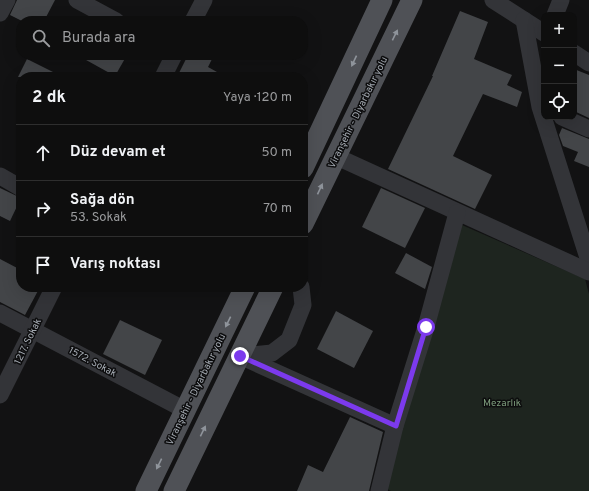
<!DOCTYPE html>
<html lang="tr">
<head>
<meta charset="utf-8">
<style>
	:root { --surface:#0e0e0e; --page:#1c1c1c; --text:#f1f3f6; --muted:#9b9c9e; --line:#2e2e2e }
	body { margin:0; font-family:Overpass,sans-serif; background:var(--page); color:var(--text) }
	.controls { position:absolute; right:12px; top:12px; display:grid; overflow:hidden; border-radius:8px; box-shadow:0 4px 16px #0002 }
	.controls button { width:36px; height:36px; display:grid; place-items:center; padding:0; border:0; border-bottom:1px solid var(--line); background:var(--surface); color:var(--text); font:20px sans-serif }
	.stop { position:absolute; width:12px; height:12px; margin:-9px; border:3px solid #7c3aed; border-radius:50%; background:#fff }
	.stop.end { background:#7c3aed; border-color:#fff; box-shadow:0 1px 4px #0008 }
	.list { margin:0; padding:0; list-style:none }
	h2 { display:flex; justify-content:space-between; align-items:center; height:52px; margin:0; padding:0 16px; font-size:17px }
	h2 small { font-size:13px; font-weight:400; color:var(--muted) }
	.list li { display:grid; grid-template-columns:26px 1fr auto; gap:12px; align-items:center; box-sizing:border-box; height:56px; padding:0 16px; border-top:1px solid var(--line) }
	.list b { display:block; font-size:15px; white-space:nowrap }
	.list p { margin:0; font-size:13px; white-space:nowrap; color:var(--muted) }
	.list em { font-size:13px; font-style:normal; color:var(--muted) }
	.icon { flex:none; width:22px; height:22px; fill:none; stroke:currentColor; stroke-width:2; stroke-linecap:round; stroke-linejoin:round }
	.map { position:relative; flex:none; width:589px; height:491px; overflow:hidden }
	.search { position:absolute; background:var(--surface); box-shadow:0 4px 16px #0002; left:16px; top:16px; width:292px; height:44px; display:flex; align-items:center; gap:10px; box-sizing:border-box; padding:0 14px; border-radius:16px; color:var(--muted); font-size:15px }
	.panel { position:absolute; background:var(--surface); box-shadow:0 4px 16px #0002; left:16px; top:72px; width:292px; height:220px; border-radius:16px }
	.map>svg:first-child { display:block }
	.green { fill:#1e251f }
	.building { fill:#434548 }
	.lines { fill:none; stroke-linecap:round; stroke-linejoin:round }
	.minor { stroke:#333438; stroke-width:17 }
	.major { stroke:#4f5156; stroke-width:21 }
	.oneway { fill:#8f949b }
	.route { stroke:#7c3aed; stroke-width:5 }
	.labels { text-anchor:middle; stroke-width:3; stroke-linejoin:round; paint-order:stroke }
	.street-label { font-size:10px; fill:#a4aab2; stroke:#0d0d0e }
	.park-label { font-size:10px; fill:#7d9c7c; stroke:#0d0d0e }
</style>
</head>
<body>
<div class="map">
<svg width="589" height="491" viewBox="0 0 589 491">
	<rect width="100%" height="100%" fill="#121213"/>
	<path class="green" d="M462,225L585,279L589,294V491H391L385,488Z"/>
	<g class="building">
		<path d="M17,0H55L44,21H22L10,15Z"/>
		<path d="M460,11L488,22L474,59L512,75L507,85L522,92L517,107L483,94L453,156L492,175L475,209L388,169L433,76H432Z"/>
		<path d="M77,55H127L115,76Z"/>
		<path d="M188,55H214L208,67L226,77H177Z"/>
		<path d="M27,59L63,77H18Z"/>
		<path d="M574,69L589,75V118L574,111Z"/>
		<path d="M562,128L589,139V167L574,161L578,152L563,146L559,135Z"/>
		<path d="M0,188L21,198L10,221L0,216Z"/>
		<path d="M381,188L425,208L405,248L362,227Z"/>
		<path d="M406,253L432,267L425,289L395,273Z"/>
		<path d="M0,259L21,270V287H40L25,315L0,302Z"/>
		<path d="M336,311L373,331L354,368L317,349Z"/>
		<path d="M120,320L162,340L145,375L103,354Z"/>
		<path d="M350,417L383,432L369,491H297L308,465L323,472Z"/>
	</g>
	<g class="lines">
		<g class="minor">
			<path d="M77,0L116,21"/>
			<path d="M493,0L544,33"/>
			<path d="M0,13L7,0"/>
			<path d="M555,15L561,0"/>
			<path d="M524,20L540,107L589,261"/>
			<path d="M193,21L204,0"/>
			<path d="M574,53L589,63"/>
			<path d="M163,77L174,55"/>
			<path d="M562,117L589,129"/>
			<path d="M335,156L589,272"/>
			<path d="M0,176L21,188"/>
			<path d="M0,313L185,410"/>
			<path d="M240,356L395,426"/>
			<path d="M242,356L272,353L289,340L303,305L301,287"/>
			<path d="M0,395L54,287"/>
			<path d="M379,491L395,426L426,327L457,213"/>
		</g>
		<g class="major">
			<path d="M303,168L382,0"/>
			<path d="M303,224L412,0"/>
			<path d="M146,491L245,287"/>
			<path d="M174,491L273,287"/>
		</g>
	</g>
	<defs><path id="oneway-solid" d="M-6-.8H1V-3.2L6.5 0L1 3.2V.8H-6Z"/></defs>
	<g class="oneway">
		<use href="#oneway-solid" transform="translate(395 35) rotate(-64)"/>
		<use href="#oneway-solid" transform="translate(354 61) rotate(115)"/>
		<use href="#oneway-solid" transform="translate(320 189) rotate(-65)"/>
		<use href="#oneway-solid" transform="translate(228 322) rotate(116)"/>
		<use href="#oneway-solid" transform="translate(203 431) rotate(-64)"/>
		<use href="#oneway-solid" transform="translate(159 464) rotate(116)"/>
	</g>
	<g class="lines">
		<path class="route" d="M240,356L396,426L426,327"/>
	</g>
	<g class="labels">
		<g class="street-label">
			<text transform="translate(357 112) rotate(-64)" y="4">Viranşehir - Diyarbakır yolu</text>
			<text transform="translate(27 341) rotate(-64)" y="4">1217. Sokak</text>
			<text transform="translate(93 361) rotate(28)" y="4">1572. Sokak</text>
			<text transform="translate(195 389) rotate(-64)" y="4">Viranşehir - Diyarbakır yolu</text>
		</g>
		<g class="park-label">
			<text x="502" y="406">Mezarlık</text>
		</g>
	</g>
</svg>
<div class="controls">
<button>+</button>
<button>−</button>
<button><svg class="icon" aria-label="locate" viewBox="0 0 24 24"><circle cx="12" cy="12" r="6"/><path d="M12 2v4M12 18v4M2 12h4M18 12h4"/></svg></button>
</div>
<div class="stop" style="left:426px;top:327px"></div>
<div class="stop end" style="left:240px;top:356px"></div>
<div class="search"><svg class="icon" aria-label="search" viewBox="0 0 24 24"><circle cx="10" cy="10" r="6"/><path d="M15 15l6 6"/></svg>Burada ara</div>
<section class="panel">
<h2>2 dk<small>Yaya · 120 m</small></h2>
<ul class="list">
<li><svg class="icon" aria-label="ahead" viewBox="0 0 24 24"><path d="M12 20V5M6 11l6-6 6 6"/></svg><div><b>Düz devam et</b></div><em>50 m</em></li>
<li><svg class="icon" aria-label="right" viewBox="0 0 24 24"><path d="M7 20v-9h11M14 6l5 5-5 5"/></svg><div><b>Sağa dön</b><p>53. Sokak</p></div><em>70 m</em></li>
<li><svg class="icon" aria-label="arrive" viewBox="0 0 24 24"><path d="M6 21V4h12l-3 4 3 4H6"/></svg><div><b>Varış noktası</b></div></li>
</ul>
</section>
</div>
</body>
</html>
